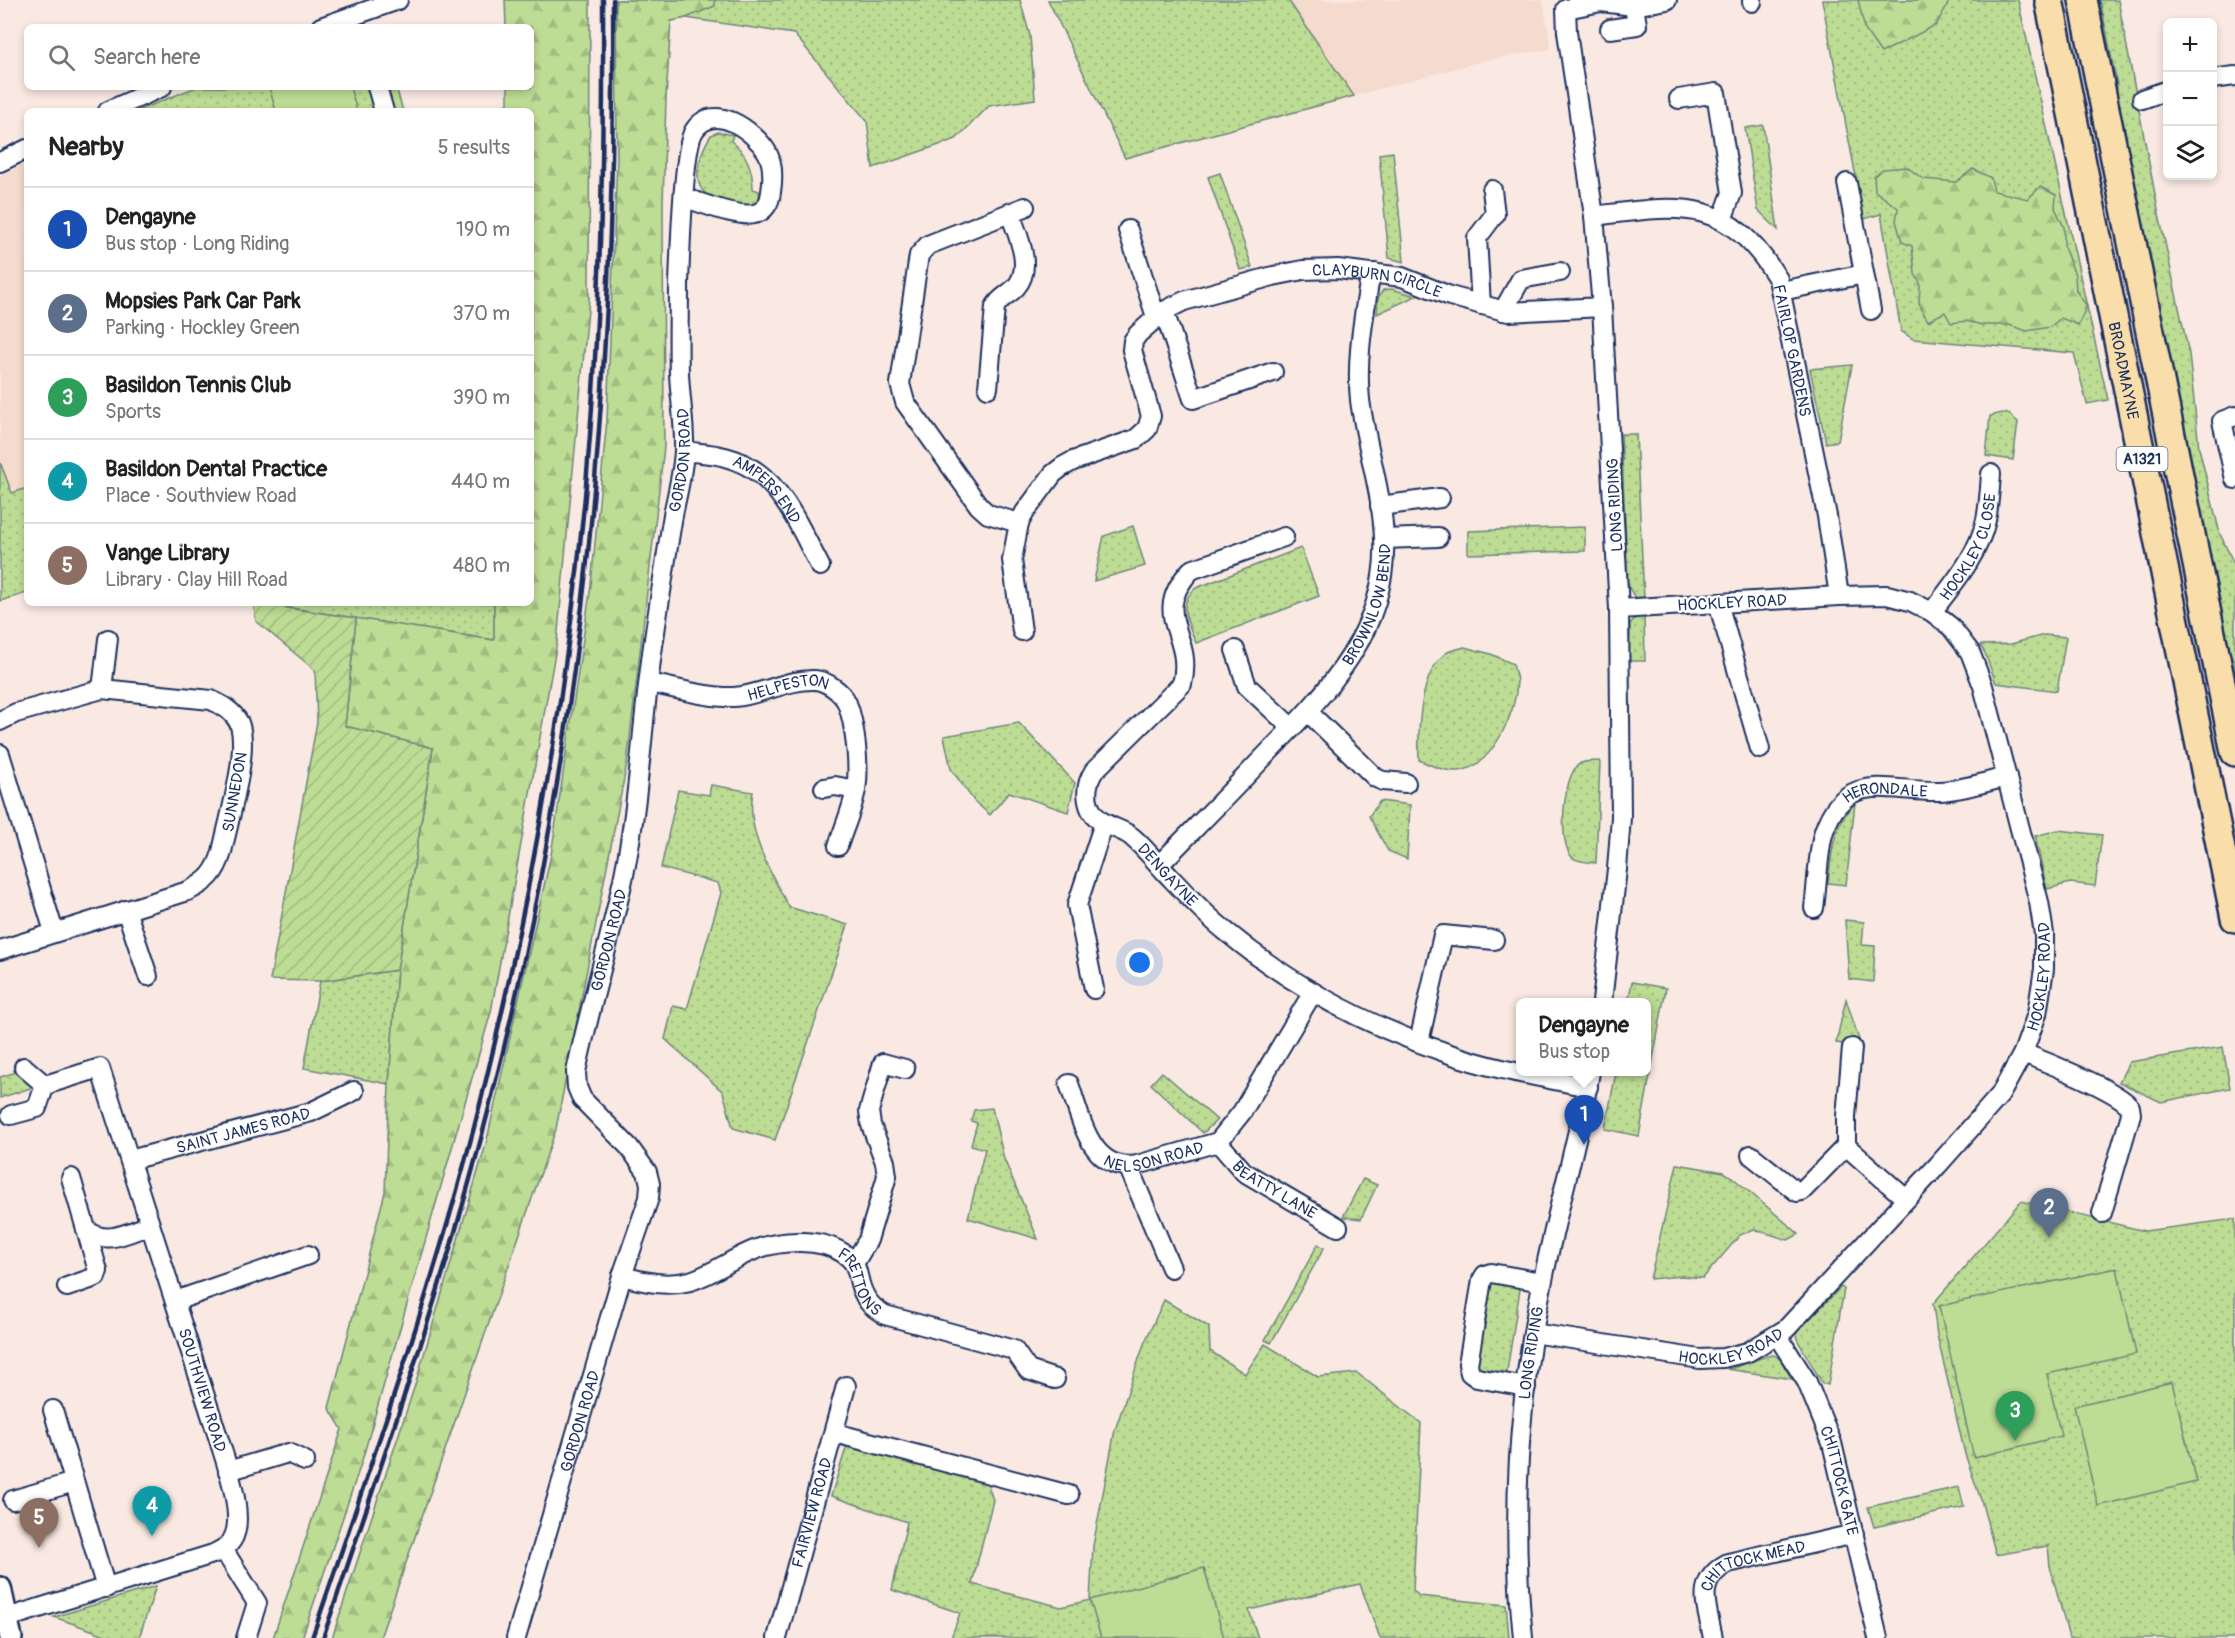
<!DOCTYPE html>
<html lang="en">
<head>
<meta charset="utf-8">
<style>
	:root { --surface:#fff; --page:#f2f2f2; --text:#222; --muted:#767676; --line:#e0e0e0; --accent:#2563eb }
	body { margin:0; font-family:Pangolin,sans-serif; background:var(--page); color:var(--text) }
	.controls { position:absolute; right:18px; top:18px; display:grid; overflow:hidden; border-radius:9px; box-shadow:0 3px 9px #0003 }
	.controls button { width:54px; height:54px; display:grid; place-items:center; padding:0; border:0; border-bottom:2px solid var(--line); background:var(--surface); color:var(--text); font:30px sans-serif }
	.you { position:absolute; left:1140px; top:963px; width:21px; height:21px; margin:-15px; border:4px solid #fff; border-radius:50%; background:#1a73e8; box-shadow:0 0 0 9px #1a73e833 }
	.badge { display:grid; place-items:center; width:39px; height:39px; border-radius:50%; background:var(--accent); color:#fff; font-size:20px; font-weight:700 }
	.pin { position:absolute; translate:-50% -50px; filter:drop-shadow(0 2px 3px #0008) }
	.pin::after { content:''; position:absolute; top:32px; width:21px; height:18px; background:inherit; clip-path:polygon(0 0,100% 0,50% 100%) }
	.popup { position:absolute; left:1516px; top:998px; width:135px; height:78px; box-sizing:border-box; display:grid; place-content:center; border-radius:9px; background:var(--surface); filter:drop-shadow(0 2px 4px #0005); font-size:20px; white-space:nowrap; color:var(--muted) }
	.popup b { font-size:22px; color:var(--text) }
	.popup::after { content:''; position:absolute; left:50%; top:100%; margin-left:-12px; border:12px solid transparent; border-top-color:var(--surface) }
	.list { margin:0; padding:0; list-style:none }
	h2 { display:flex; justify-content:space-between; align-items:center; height:78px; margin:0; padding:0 24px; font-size:26px }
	h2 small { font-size:20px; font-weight:400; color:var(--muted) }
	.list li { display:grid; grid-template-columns:39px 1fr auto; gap:18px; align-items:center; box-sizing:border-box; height:84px; padding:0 24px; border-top:2px solid var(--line) }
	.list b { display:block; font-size:22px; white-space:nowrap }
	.list p { margin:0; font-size:20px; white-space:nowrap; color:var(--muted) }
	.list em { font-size:20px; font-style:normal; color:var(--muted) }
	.icon { flex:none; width:33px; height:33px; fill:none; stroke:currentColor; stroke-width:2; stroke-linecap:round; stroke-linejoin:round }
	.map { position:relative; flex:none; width:2235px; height:1638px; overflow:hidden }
	.search { position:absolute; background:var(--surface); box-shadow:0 3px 9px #0003; left:24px; top:24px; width:510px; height:66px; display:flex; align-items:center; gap:15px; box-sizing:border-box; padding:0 21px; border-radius:9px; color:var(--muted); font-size:22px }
	.panel { position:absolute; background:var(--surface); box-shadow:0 3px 9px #0003; left:24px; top:108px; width:510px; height:498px; border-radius:9px }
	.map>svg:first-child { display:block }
	.built { fill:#f5dace }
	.grass { fill:url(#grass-dots); stroke:#6c8679; stroke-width:1.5 }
	.forest { fill:url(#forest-firs); stroke:#6c8679; stroke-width:1.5 }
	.garden { fill:url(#garden-furrows); stroke:#6c8679; stroke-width:1.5 }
	.pitch { fill:#bddc94; stroke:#6c8679; stroke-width:1.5 }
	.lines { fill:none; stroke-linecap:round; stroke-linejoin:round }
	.minor-casing { stroke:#1b2f5e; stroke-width:22 }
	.tertiary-casing { stroke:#1b2f5e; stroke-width:26 }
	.primary-casing { stroke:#1b2f5e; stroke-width:32 }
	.minor { stroke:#fff; stroke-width:18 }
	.tertiary { stroke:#fff; stroke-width:21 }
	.primary { stroke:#f9deab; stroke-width:27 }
	.rail { stroke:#1b2f5e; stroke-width:4.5 }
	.labels { text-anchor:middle; stroke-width:4.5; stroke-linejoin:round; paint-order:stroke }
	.shield { fill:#fff; stroke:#5f6d8e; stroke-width:1.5 }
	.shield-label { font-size:15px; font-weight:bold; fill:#1b2f5e }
	.street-label { font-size:16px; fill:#1b2f5e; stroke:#fff }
</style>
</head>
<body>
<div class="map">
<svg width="2235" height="1638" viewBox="0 0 2235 1638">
	<defs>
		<pattern id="grass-dots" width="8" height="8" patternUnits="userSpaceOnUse" patternTransform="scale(1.5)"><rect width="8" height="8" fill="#bddc94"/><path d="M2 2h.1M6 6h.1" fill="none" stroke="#a2bd82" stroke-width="1.8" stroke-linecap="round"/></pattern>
		<pattern id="forest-firs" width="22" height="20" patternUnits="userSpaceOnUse" patternTransform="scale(1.5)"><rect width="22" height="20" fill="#bddc94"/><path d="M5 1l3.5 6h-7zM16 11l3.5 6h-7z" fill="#a2bd82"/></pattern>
		<pattern id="garden-furrows" width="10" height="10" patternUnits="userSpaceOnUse" patternTransform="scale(1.5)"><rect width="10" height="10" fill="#bddc94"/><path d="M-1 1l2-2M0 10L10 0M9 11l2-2" fill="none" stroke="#a2bd82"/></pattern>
	</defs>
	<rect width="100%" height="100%" fill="#f9e9e2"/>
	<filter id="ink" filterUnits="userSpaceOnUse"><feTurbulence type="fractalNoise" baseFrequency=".0167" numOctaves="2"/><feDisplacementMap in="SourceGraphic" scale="12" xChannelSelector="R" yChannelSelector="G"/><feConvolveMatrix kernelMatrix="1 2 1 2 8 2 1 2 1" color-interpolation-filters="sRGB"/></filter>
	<g filter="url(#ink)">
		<g class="built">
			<path d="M1048,0H1543L1551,49L1486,60L1125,158Z"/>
			<path d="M27,163V540L0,547V176Z"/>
		</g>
		<g class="grass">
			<path d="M619,0H1020L1030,36L1035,99L989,106L956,139L873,168L867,121L794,34L686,18L620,32Z"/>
			<path d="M1048,0H1288L1354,96L1125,158Z"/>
			<path d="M1822,0H2018L2108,400L2087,404L2074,353L1913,339L1901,331L1881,214L1864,219Z"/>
			<path d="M2100,0H2118L2158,210L2189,354L2199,448L2220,534L2235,566V711L2114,121L2117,85Z"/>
			<path d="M196,87H396L403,111H137Z"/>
			<path d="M1763,125L1778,230L1758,210L1745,128Z"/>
			<path d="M718,132L733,135L731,141C747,153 753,169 753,189L759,191C760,196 760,200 755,203C748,208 739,205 732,203C723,201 713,200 705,193C690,179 702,149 711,135Z"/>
			<path d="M1393,152L1404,262L1389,258L1379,154Z"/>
			<path d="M1220,173L1252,267L1240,270L1208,177Z"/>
			<path d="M1392,289L1416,296L1377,314L1378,298L1383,290Z"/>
			<path d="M1852,365L1838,441L1826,443L1810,369Z"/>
			<path d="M2002,413L2009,414L2018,422L2013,460L1986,456L1990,416Z"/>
			<path d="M1621,434H1636L1644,599L1635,598L1628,586Z"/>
			<path d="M0,462L12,493L27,488V593L0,601Z"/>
			<path d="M1133,526L1145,566L1094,581L1104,536Z"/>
			<path d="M1585,527V551L1468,554V531Z"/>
			<path d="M1301,548L1319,596L1196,643C1188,623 1176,603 1196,588Z"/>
			<path d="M259,603H494V640Z"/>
			<path d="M1644,615L1645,661H1629L1630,625L1636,617Z"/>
			<path d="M2044,635L2066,637L2057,691L1996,683L1985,653L1980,645L2011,644Z"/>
			<path d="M1464,647L1491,654L1513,664C1514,670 1517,677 1517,682C1516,712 1494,762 1464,770C1450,774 1432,766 1419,760C1418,729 1419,674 1446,653C1451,650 1459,649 1464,647Z"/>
			<path d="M1019,723L1075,783L1068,812L1009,792L990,815L974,801L951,769L944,736Z"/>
			<path d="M1600,761L1596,863C1589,862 1578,862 1573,858C1557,845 1563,780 1577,766C1582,760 1593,762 1600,761Z"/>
			<path d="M711,785L753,792C745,830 771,874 789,907L848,925L775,1140L733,1128L723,1092L665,1039L673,1006L687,1009L721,893L718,883L661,868L678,790L709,795Z"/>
			<path d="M1380,801L1410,805L1407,859L1388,851L1369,816Z"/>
			<path d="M1855,803L1846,885L1828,883C1832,851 1832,827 1855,803Z"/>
			<path d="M2058,830L2102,835L2095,886L2070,883L2047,889L2035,836Z"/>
			<path d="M1845,920L1864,922L1862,945L1875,946L1873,982L1849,979Z"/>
			<path d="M397,970L389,1084L304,1068L320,981Z"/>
			<path d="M1632,982L1666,988L1639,1136L1605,1129L1616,1072H1647V1002H1628Z"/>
			<path d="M1846,999L1861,1046L1836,1043Z"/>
			<path d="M2223,1047L2230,1088L2161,1102L2119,1082L2129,1062Z"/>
			<path d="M19,1071L37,1086L0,1098V1077Z"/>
			<path d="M1162,1072L1217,1120L1203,1133L1151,1084Z"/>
			<path d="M992,1108L1004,1159L1038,1239L968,1218L985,1149L971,1145L977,1123L971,1121L974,1110Z"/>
			<path d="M1677,1164L1724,1172L1732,1177L1799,1234L1788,1240L1754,1229L1740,1235L1703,1278L1681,1276L1650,1279Z"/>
			<path d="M1363,1179L1377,1185L1361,1219L1343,1217Z"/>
			<path d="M2021,1201L2145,1231L2235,1219V1638H2069L2050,1566L2048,1546L1996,1555L1981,1500L1965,1454L1937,1335L1933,1304Z"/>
			<path d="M1318,1244L1324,1248L1271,1343L1265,1340Z"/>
			<path d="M1489,1280L1521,1283L1506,1377L1474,1369Z"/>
			<path d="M1841,1287L1844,1289L1828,1385L1822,1383L1797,1339L1796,1333Z"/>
			<path d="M1164,1300L1209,1327L1210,1351L1245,1374L1265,1344L1318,1377L1357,1373L1421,1423L1413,1590L1419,1596L1506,1605L1509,1638H1380L1360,1584L1249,1610L1258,1638H951L960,1613L892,1590L907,1522L831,1496L848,1442L984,1473L993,1500L972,1584L1061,1607L1090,1600L1093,1546L1115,1430L1144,1344Z"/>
			<path d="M1774,1355L1780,1359L1792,1379L1727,1369C1743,1367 1762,1355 1774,1355Z"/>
			<path d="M1959,1487L1964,1507L1874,1527L1868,1507Z"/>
			<path d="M156,1586L139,1638H114L54,1617Z"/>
		</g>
		<g class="forest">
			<path d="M505,0H590L589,299L557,642L491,1012L361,1464L302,1638H273L342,1429L329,1408L385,1192L389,1084L397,970L433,748L345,726L356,618L494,640V603H531V111H494V109L508,104V87H531V27H506Z"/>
			<path d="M616,0H715V6L686,18L671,21L666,98L663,204L664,447L627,763L556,1129L380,1638H332L415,1385L486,1144L551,855L591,585L607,419L617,158Z"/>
			<path d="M1858,0H1950L1936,25L1881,53L1865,30Z"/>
			<path d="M1907,167L1923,179L1956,182L1973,169L1991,178L1994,191L2028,199L2040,187L2056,195L2055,208L2064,227V247L2075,275L2076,291L2087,306L2078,325L2061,318L2050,327L2027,331L2009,325H1982L1966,321L1951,323L1945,312L1928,321L1919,304L1920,283L1915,274L1912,246L1902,242L1896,221L1898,208L1875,191L1874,176L1883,169Z"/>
		</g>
		<path class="garden" d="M253,603L356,618L345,726L433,748L397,970L320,981L270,980L317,722L315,670L256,621Z"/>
		<g class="pitch">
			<path d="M269,87H350L357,111H276Z"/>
			<path d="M2117,1268L2136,1354L2047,1374L2061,1436L1974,1458L1939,1306Z"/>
			<path d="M2172,1382L2196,1482L2098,1506L2074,1406Z"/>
			<path d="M1204,1568L1224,1638H1101L1090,1600Z"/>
		</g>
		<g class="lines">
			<defs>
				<g id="minor">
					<path d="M1752,0V2"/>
					<path d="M321,27L398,0"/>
					<path d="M1610,29L1637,25L1634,6"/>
					<path d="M2212,79L2235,76"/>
					<path d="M377,87L384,111"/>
					<path d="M1679,99L1716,93L1732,193L1722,220"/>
					<path d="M2142,99L2168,90"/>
					<path d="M108,111L162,87"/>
					<path d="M0,162L27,149"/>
					<path d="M1847,183L1871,310"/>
					<path id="s1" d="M1594,216C1681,205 1726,195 1778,279L1827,516L1839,596"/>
					<path d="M1128,230L1156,317"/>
					<path d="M1781,291L1864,274"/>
					<path d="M1481,305L1477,238L1495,214L1492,190"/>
					<path d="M1164,311L1193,399L1273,372"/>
					<path d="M1503,311L1521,279L1560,272"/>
					<path d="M988,388L995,307C1000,297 1009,295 1016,287C1034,267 1017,234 1010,213"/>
					<path d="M2235,416L2222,421L2235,479"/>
					<path id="s2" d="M684,451C697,453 712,453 725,457C778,470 797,523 820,566"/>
					<path d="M1380,506L1440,498"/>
					<path d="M1019,523L988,514L979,506L905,402L900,384L919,255L928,245L1025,207"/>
					<path id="s3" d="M1284,537L1191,570C1148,617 1195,634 1182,684L1094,771C1083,788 1085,812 1103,822C1112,828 1124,830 1132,837C1144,847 1155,861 1166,873C1186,894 1205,915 1228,933C1293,987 1371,1027 1450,1054C1495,1070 1542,1077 1588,1087"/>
					<path d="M1384,539L1438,537"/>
					<path d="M1718,603L1760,749"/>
					<path id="s4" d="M1932,612C1953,584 1978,556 1986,520C1989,505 1990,489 1991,474"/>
					<path id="s5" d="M1022,631L1012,560L1019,523L1025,512L1053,474L1062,467L1073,461L1136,439L1147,429L1151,416L1132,350L1133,341L1138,334L1164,311L1184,301L1273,276L1303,270L1338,269L1402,277L1450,296L1508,312L1602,307"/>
					<path d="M1235,650L1247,686L1292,728"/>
					<path id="s6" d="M649,683C676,688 707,698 734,697C762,695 787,679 815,680C827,681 842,692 847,703C855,723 860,768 856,789C853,808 844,827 838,846"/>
					<path d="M102,689L108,639"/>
					<path d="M1308,712L1376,778L1383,781L1406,783"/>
					<path d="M0,721L16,713L102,689L211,700C222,705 233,711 239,723C250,750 228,822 222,852C216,873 207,882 188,891L0,950"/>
					<path d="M0,754L54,932"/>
					<path d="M824,788L835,786L856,790"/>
					<path id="s7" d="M1159,865C1193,830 1227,796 1260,761C1321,698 1389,634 1384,538C1382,491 1366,446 1360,400C1356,361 1363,322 1369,283L1375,273"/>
					<path id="s8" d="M1814,908C1817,888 1818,849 1824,831C1846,768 1890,793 1940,791C1962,790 1985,782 2007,777"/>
					<path d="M126,910L148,976"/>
					<path d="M1094,989L1077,905L1104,823"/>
					<path d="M1602,1002L1617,869L1621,817L1619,609L1602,307L1594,216L1567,32L1566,9L1601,2L1634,6L1667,0"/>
					<path d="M1419,1042L1443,935L1494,940"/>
					<path d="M1852,1048L1846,1116V1146L1906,1199"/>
					<path d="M2023,1053C2044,1061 2119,1091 2130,1107L2131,1114L2102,1213"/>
					<path d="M24,1067L45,1085"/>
					<path id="s9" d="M1069,1084C1081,1117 1090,1173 1137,1165L1218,1142L1242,1112L1313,992"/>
					<path id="s10" d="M1218,1142L1244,1172L1338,1227"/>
					<path d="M1751,1155L1797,1192L1802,1191L1846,1146"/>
					<path id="s11" d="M130,1160L311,1112L354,1091"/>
					<path d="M1128,1166L1171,1268"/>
					<path d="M71,1178L86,1229C105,1247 129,1232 150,1225"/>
					<path d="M855,1262L868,1240L887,1176L885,1162L871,1125L869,1111L883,1063L905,1069"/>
					<path id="s12" d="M622,1276C645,1282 667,1287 690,1281C714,1274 734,1257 757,1249C782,1240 820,1238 843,1253C862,1265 855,1279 865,1296C869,1305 877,1310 885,1315L1014,1350L1028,1370L1055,1379"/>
					<path d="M67,1287L96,1277L98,1271L86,1229"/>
					<path d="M175,1301L308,1255"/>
					<path id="s13" d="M1533,1333L1700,1359L1723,1358L1748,1352L1786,1329L1938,1165L2000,1095L2023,1053L2037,1014L2044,969V934L2039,902L1983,686L1970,652L1951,627L1932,612L1910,601L1887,595L1839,596L1619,609"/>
					<path id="s14" d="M1777,1335L1807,1382L1832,1443L1878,1638"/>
					<path d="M1526,1387L1477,1378L1470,1373L1468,1364L1482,1280L1485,1275L1491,1273L1542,1282"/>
					<path d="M53,1410L106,1588"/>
					<path d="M835,1433L1069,1495"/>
					<path d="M228,1471L288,1453L305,1461"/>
					<path d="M13,1500L74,1482"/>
					<path d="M223,1549L257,1603L246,1638"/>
					<path d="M7,1618L213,1554C220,1551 228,1547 232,1540C246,1519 227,1466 220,1443L100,1068L45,1085L37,1108L11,1115"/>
					<path id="s15" d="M516,1638L622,1276L649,1198L650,1184L647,1172L629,1147L582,1099L577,1087L576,1072C590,1006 610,941 624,875C640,797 642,717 654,639C660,598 666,557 673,515C677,494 683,472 684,451C685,425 680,399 679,373C678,344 679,314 679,284C680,258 683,148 694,131C713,100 754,131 767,152C773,163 773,179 771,192C770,202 765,212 754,214C735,217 703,203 685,198"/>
					<path id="s16" d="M777,1638L846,1386"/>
					<path id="s17" d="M1523,1638C1511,1519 1518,1397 1543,1280C1557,1210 1578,1142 1590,1072"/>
					<path id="s18" d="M1713,1638C1707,1606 1694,1581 1728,1563L1854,1534"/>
				</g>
				<path id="tertiary" d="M0,1588L11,1638"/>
				<g id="primary">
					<path id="s19" d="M2049,0L2235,918"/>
					<path d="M2083,0L2235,752"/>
				</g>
			</defs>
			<use href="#minor" class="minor-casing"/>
			<use href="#tertiary" class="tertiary-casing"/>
			<use href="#primary" class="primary-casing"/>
			<use href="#minor" class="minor"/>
			<use href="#tertiary" class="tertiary"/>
			<use href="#primary" class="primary"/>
			<g class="rail">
				<path d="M312,1638C374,1455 439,1272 485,1084C532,891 566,694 585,496C600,331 604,165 603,0"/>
				<path d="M323,1638C384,1457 447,1277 493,1092C584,735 616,368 613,0"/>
			</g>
		</g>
	</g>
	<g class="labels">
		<rect class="shield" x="2116.5" y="447" width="51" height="24" rx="4.5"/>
		<g class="shield-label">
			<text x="2142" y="464">A1321</text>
		</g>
		<g class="street-label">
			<text dy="6" stroke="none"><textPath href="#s5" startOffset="630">CLAYBURN CIRCLE</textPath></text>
			<text dy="6" stroke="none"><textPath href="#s1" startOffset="285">FAIRLOP GARDENS</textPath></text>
			<text dy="6" stroke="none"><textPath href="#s19" startOffset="378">BROADMAYNE</textPath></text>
			<text dy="6" stroke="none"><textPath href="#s15" startOffset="1234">GORDON ROAD</textPath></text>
			<text dy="6" stroke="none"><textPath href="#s2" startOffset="96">AMPERS END</textPath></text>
			<text transform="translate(1614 505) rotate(-93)" y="6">LONG RIDING</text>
			<text dy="6" stroke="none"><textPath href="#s4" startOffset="76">HOCKLEY CLOSE</textPath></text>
			<text transform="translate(1732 602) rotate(-3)" y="6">HOCKLEY ROAD</text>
			<text dy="6" stroke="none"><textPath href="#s7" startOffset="339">BROWNLOW BEND</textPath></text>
			<text dy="6" stroke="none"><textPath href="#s6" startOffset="142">HELPESTON</textPath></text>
			<text transform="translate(234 792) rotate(-80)" y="6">SUNNEDON</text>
			<text dy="6" stroke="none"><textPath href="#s8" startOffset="159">HERONDALE</textPath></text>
			<text dy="6" stroke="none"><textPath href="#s3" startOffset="486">DENGAYNE</textPath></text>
			<text dy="6" stroke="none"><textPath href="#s15" startOffset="748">GORDON ROAD</textPath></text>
			<text dy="6" stroke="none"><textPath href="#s13" startOffset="706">HOCKLEY ROAD</textPath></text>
			<text dy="6" stroke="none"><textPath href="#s11" startOffset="117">SAINT JAMES ROAD</textPath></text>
			<text dy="6" stroke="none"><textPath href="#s9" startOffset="135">NELSON ROAD</textPath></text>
			<text dy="6" stroke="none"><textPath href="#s10" startOffset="75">BEATTY LANE</textPath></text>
			<text dy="6" stroke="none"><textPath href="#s12" startOffset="266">FRETTONS</textPath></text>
			<text dy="6" stroke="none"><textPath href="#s13" startOffset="202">HOCKLEY ROAD</textPath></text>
			<text dy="6" stroke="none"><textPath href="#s17" startOffset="286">LONG RIDING</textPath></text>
			<text transform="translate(203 1390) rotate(73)" y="6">SOUTHVIEW ROAD</text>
			<text dy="6" stroke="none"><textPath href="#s15" startOffset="226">GORDON ROAD</textPath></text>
			<text dy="6" stroke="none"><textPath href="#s14" startOffset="160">CHITTOCK GATE</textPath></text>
			<text dy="6" stroke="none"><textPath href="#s16" startOffset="130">FAIRVIEW ROAD</textPath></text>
			<text dy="6" stroke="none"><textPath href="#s18" startOffset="106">CHITTOCK MEAD</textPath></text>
		</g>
	</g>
</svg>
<div class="controls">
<button>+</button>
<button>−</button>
<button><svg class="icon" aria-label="layers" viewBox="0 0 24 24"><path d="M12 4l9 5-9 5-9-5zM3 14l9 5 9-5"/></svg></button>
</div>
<div class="you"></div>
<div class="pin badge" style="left:1584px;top:1145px;background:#1a4fb4">1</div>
<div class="popup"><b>Dengayne</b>Bus stop</div>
<div class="pin badge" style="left:2049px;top:1238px;background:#5c6f8a">2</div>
<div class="pin badge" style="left:2015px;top:1441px;background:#2e9e5b">3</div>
<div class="pin badge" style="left:152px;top:1536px;background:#0f9aa8">4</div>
<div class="pin badge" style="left:39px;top:1548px;background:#8d6e63">5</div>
<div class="search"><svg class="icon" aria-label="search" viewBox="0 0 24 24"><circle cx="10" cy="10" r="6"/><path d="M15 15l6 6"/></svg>Search here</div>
<section class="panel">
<h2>Nearby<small>5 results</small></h2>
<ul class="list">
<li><span class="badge" style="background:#1a4fb4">1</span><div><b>Dengayne</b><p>Bus stop · Long Riding</p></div><em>190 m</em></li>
<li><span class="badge" style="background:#5c6f8a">2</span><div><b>Mopsies Park Car Park</b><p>Parking · Hockley Green</p></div><em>370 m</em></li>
<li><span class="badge" style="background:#2e9e5b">3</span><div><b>Basildon Tennis Club</b><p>Sports</p></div><em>390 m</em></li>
<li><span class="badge" style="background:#0f9aa8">4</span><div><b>Basildon Dental Practice</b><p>Place · Southview Road</p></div><em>440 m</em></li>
<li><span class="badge" style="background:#8d6e63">5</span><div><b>Vange Library</b><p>Library · Clay Hill Road</p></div><em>480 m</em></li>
</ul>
</section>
</div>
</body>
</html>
